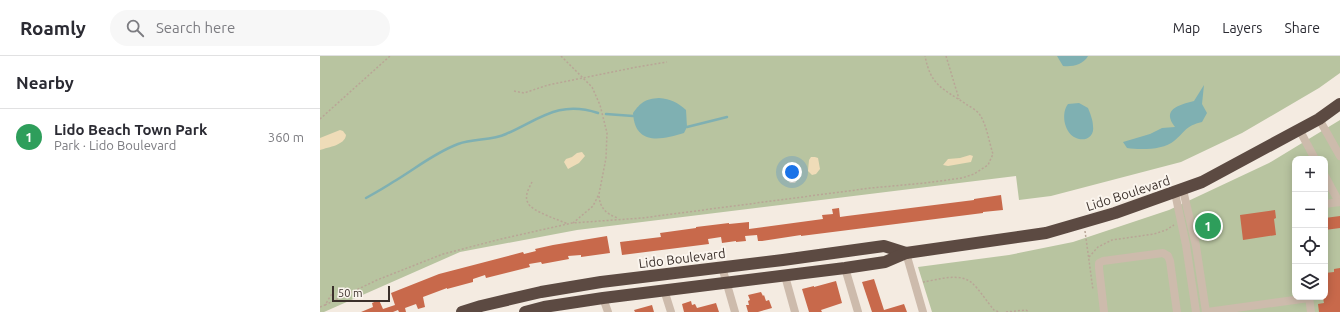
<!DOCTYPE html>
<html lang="en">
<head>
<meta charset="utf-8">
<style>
	:root { --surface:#fff; --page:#f7f7f7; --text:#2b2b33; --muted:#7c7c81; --line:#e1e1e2; --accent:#111827 }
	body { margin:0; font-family:Ubuntu,sans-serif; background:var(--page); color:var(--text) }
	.controls { position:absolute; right:12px; bottom:12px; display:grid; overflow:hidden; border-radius:8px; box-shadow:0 2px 10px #0003 }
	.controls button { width:36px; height:36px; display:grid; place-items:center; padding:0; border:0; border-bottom:1px solid var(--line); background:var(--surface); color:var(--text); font:20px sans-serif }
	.scale { position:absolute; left:12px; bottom:10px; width:58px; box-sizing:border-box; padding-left:4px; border:2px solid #3b302b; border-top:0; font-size:11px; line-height:14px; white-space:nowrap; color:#3b302b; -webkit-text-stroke:3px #fbf5ee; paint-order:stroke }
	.you { position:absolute; left:472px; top:116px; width:14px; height:14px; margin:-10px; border:3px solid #fff; border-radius:50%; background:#1a73e8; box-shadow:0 0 0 6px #1a73e833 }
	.badge { display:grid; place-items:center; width:26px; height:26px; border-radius:50%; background:var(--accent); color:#fff; font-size:13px; font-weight:700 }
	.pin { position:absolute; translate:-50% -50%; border:2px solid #fff; box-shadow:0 1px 4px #0006 }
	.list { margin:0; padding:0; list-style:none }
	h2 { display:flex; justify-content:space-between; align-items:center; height:52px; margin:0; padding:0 16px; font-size:17px }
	h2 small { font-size:13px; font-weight:400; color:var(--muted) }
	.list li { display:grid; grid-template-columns:26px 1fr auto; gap:12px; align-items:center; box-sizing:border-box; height:56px; padding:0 16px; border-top:1px solid var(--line) }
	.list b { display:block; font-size:15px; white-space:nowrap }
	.list p { margin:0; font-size:13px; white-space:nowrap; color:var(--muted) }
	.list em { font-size:13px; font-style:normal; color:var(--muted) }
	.icon { flex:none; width:22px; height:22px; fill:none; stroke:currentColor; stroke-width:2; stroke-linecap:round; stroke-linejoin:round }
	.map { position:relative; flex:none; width:1020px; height:256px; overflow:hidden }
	header { display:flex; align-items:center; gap:24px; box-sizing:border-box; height:56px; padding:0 20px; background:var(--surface); border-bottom:1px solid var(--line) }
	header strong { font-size:19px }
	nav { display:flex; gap:22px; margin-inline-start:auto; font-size:14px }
	.search { width:280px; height:36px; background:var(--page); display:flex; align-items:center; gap:10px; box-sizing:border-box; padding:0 14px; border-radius:22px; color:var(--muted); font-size:15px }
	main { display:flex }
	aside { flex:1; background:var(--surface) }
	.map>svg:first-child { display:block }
	.green { fill:#b8c4a0; fill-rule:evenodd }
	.sand { fill:#efdcb8 }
	.water { fill:#7fb0b2 }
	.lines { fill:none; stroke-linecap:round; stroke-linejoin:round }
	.stream { stroke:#7fb0b2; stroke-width:2.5 }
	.building { fill:#c8694b }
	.path { stroke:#b9a596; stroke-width:1.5; stroke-dasharray:2 2; stroke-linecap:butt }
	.minor { stroke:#cdbbac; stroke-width:8 }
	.highway { stroke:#5c4a42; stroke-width:12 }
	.labels { text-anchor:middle; stroke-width:4; stroke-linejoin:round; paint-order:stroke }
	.street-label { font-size:13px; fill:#3b302b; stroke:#fbf5ee }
</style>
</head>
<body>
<header>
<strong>Roamly</strong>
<div class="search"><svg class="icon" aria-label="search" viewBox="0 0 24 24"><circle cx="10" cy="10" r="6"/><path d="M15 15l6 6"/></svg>Search here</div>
<nav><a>Map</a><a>Layers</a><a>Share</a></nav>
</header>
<main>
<aside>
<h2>Nearby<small></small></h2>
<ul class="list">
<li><span class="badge" style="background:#2e9e5b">1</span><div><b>Lido Beach Town Park</b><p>Park · Lido Boulevard</p></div><em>360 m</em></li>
</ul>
</aside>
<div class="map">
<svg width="1020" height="256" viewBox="0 0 1020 256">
	<rect width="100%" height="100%" fill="#f4ebe1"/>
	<g class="green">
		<path d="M0,0H1020V17L999,32L922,77L861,106L731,140L699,144L696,120L257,174L140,196L4,256H0Z"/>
		<path d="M1020,64V256H612L598,211L689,199L753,186L849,154L949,107ZM975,103H1005V241H975Z"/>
	</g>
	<g class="sand">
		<path d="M20,74L23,75L26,79C25,89 9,91 0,94V82Z"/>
		<path d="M262,96L265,100L259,107L248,113L244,106L246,103L252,101L257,97Z"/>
		<path d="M650,99L653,100L651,106L628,110L623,109L628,103L640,102Z"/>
		<path d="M491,101H495L498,102L500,113L496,118L492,119L488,115L489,104Z"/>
		<path d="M470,107L475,108C478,112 475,118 478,123L475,127H470C466,123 466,112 470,107Z"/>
	</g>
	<g class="water">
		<path d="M737,0H768C763,9 752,11 743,10Z"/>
		<path d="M884,29L882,48L887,57L882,66C865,70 866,75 854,85C844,94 820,94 807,92L803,86L830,78L842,72L855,71C841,53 859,49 874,45Z"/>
		<path d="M339,42C351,43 357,46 366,54L367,71L364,77C341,84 315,90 313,57C321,46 325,43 339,42Z"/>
		<path d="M759,47L768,52C770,57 773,64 773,70C775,81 764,87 754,81C744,75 741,57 748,48Z"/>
	</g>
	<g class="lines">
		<g class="stream">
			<path d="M286,58L313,60"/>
			<path d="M367,71L407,61"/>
			<path d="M46,142C55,137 64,132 73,126C95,113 114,97 138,88C154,82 171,85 186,78C220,63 239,44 278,57"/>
		</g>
	</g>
	<g class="building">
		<path d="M681,139L683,154L663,156V157L481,180V179L442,185H438L437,179L425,180L426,185L416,186V185L402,187L401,181L388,183L389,188L302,199L300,186L341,181L340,177L376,172V171L409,167V168L429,166V173L503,163L502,159L513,158L512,153L519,152L520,161L527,160L654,144V143Z"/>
		<path d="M955,154L956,162L954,163L956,179L923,184L920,159Z"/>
		<path d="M1020,160V172L1005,174V162Z"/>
		<path d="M287,180L290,197L261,201V199L248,200L249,203L222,208L221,206L209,208L210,211L166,222L165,219L153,223V226L127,233V232L103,241L105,251L98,253L96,248L85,252L86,256H79L78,254L73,256H41L53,251L52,247L59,244L63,253L75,249L71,237L119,218L203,196L204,198L216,195L215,193L233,189Z"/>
		<path d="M1020,212V256H999L998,248L1004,247L1003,242H1005V217L1014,216V213Z"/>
		<path d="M554,223L564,254L584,248L587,256H552L542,226Z"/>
		<path d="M516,225L522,247L501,254L502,256H489L482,233L494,230V231Z"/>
		<path d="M441,236L443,240L444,239L446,245L449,244L452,252L438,256H428L426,249H429L428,245L430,244L428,239Z"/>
		<path d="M371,245L372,249L375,248L377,252L396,247L399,256H364L362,248Z"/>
		<path d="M332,249L334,256H315L314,254Z"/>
	</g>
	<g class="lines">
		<g class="path">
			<path d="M241,0L272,31L280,49L287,77L286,102L279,138L273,150L253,167"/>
			<path d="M626,0L639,43"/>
			<path d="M194,35L204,37L228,29L317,11L347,6"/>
			<path d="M0,63L70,0"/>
			<path d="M212,126C209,132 204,140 208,147C211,155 239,164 248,168"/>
			<path d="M279,140C280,152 286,158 298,162"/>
			<path d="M765,175L773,234"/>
			<path d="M769,201L778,191L792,184L834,178L846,174L854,169"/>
			<path d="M603,226C617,224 640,216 652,227C659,233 668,247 674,254L679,256"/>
			<path d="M5,249L57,224L123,198L181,183L252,167L322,162L551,132L605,127L642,122L654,118L668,109L673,98C669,86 667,70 660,59C657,54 650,51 646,48C622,32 611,30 605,0"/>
			<path d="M0,251L5,249L13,236"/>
			<path d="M686,256L706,254L709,256"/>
		</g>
		<g class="minor">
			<path d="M999,63L1020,100"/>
			<path d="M979,73L995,103"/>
			<path d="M1005,120L1019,146"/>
			<path d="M863,134L876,190L886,256"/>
			<path d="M855,137L866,189L876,256"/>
			<path d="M1005,148L1020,146"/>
			<path d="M586,197L603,256"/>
			<path d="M402,211L415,256"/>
			<path d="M525,212L538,256"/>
			<path d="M465,220L475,256"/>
			<path d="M344,234L351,256"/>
			<path d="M989,241L991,256"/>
			<path d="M283,242L288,256"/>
			<path d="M784,256L779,212V207L783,205L843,197L848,200L850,205L857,256"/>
			<path d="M887,256L989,242"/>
		</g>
		<g class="highway">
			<path d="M142,256L161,250L221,236L281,226L463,204L564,190L586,197"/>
			<path d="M205,256L224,251L283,242L525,212L565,206L586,197L726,177L795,157L882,126L999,63L1020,48"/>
		</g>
	</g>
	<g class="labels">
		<g class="street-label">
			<text transform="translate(808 137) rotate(-18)" y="5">Lido Boulevard</text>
			<text transform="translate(362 202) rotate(-7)" y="5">Lido Boulevard</text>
		</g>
	</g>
</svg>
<div class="controls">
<button>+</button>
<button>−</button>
<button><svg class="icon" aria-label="locate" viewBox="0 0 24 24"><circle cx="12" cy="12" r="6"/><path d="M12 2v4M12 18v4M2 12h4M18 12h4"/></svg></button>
<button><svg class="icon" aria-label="layers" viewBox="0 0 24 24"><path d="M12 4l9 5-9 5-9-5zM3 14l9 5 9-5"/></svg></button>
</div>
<div class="scale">50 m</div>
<div class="you"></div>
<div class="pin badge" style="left:888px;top:170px;background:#2e9e5b">1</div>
</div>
</main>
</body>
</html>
